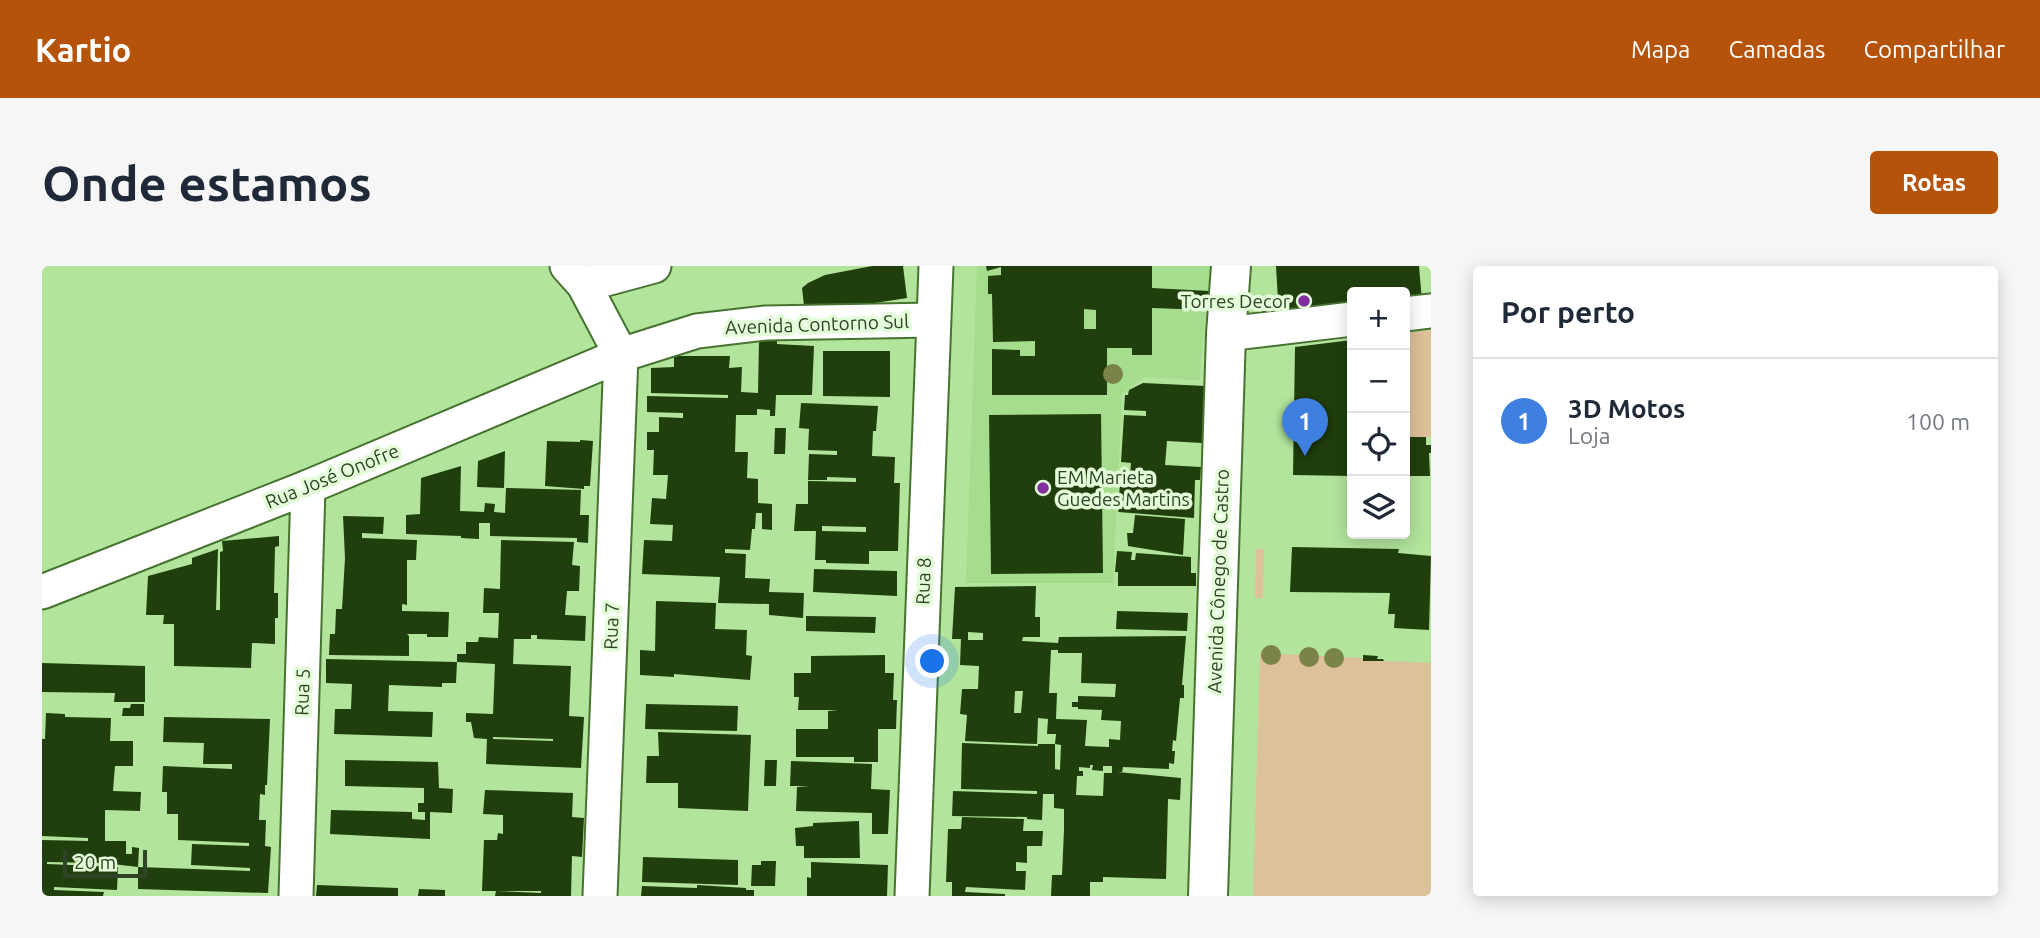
<!DOCTYPE html>
<html lang="pt">
<head>
<meta charset="utf-8">
<style>
	:root { --surface:#fff; --page:#f6f6f7; --text:#1f2937; --muted:#747a83; --line:#e0e1e3; --accent:#b45309 }
	body { margin:0; font-family:Ubuntu,sans-serif; background:var(--page); color:var(--text) }
	.controls { position:absolute; right:21px; top:21px; display:grid; overflow:hidden; border-radius:7px; box-shadow:0 4px 18px #0003 }
	.controls button { width:63px; height:63px; display:grid; place-items:center; padding:0; border:0; border-bottom:2px solid var(--line); background:var(--surface); color:var(--text); font:35px sans-serif }
	.scale { position:absolute; left:21px; bottom:18px; width:84px; box-sizing:border-box; padding-left:7px; border:4px solid #2f4326; border-top:0; font-size:19px; line-height:24px; white-space:nowrap; color:#2f4326; -webkit-text-stroke:5px #e4fdd9; paint-order:stroke }
	.you { position:absolute; left:891px; top:396px; width:24px; height:24px; margin:-18px; border:5px solid #fff; border-radius:50%; background:#1a73e8; box-shadow:0 0 0 10px #1a73e833 }
	.badge { display:grid; place-items:center; width:46px; height:46px; border-radius:50%; background:var(--accent); color:#fff; font-size:23px; font-weight:700 }
	.pin { position:absolute; translate:-50% -58px; filter:drop-shadow(0 2px 4px #0008) }
	.pin::after { content:''; position:absolute; top:37px; width:24px; height:21px; background:inherit; clip-path:polygon(0 0,100% 0,50% 100%) }
	.list { margin:0; padding:0; list-style:none }
	h2 { display:flex; justify-content:space-between; align-items:center; height:91px; margin:0; padding:0 28px; font-size:30px }
	h2 small { font-size:23px; font-weight:400; color:var(--muted) }
	.list li { display:grid; grid-template-columns:46px 1fr auto; gap:21px; align-items:center; box-sizing:border-box; height:126px; padding:0 28px; border-top:2px solid var(--line) }
	.list b { display:block; font-size:26px; white-space:nowrap }
	.list p { margin:0; font-size:23px; white-space:nowrap; color:var(--muted) }
	.list em { font-size:23px; font-style:normal; color:var(--muted) }
	.icon { flex:none; width:38px; height:38px; fill:none; stroke:currentColor; stroke-width:2; stroke-linecap:round; stroke-linejoin:round }
	.map { position:relative; flex:none; width:1389px; height:630px; overflow:hidden; border-radius:7px }
	header { display:flex; align-items:center; gap:42px; box-sizing:border-box; height:98px; padding:0 35px; background:var(--accent); color:#fff }
	header strong { font-size:33px }
	nav { display:flex; gap:38px; margin-inline-start:auto; font-size:24px }
	.intro { display:flex; align-items:center; justify-content:space-between; box-sizing:border-box; height:168px; padding:0 42px }
	h1 { margin:0; font-size:49px }
	.button { padding:18px 32px; border-radius:7px; background:var(--accent); color:#fff; font-size:24px; font-weight:700 }
	main { display:flex; gap:42px; padding:0 42px }
	aside { flex:1; background:var(--surface); border-radius:7px; box-shadow:0 4px 18px #0003 }
	.map>svg:first-child { display:block }
	.built { fill:#a6dc8d }
	.green { fill:#ddc19b }
	.building { fill:#203f0d; fill-rule:evenodd }
	.lines { fill:none; stroke-linecap:round; stroke-linejoin:round }
	.minor-casing { stroke:#477330; stroke-width:37 }
	.secondary-casing { stroke:#477330; stroke-width:42 }
	.minor { stroke:#fff; stroke-width:33 }
	.secondary { stroke:#fff; stroke-width:38 }
	.tree { fill:#7a8348 }
	.poi-dot { fill:#83309f; stroke:#e4fdd9; stroke-width:2.5 }
	.labels { text-anchor:middle; stroke-width:7; stroke-linejoin:round; paint-order:stroke }
	.poi-label { font-size:19px; fill:#2f4326; stroke:#e4fdd9; text-anchor:end }
	.street-label { font-size:19px; fill:#2f4326; stroke:#e4fdd9 }
</style>
</head>
<body>
<header>
<strong>Kartio</strong>
<nav><a>Mapa</a><a>Camadas</a><a>Compartilhar</a></nav>
</header>
<div class="intro"><h1>Onde estamos</h1><a class="button">Rotas</a></div>
<main>
<div class="map">
<svg width="1389" height="630" viewBox="0 0 1389 630">
	<rect width="100%" height="100%" fill="#b3e49c"/>
	<path class="built" d="M935,0H1169L1157,114L1103,111L1080,128L1071,317H924Z"/>
	<g class="green">
		<path d="M1389,64V171H1363V67Z"/>
		<path d="M1214,283H1222L1221,332H1213Z"/>
		<path d="M1218,387L1321,392V394L1389,397V630H1211Z"/>
	</g>
	<g class="building">
		<path d="M830,0H861L865,32L763,48L760,22L766,17L783,9Z"/>
		<path d="M944,0H1110V22L1167,25L1165,44L1110,42V89H1090V82H1065V129H950V83L978,84V90H993V75L951,76L950,28H946V10L959,9V1L945,5ZM1042,43L1054,44V63H1042Z"/>
		<path d="M1234,0H1377L1380,35L1363,37V26H1310V44L1237,52Z"/>
		<path d="M717,74L735,75V78L772,80L770,129H734L733,150H728V144L715,143V149H694L693,186H706L705,212L716,213V237L730,238V264L720,263V247H714L713,263H710L708,284L683,283V287L704,288L703,312L728,313L727,326L762,327L761,352L727,349V338L676,337L678,311L600,308L602,274L630,275L631,259L608,258L610,232L624,233L626,209H611L612,184H605V166H617V151L641,152V147L605,146V130L686,132V129L609,127V102L632,101V90H688L687,102L700,101L699,126L716,127Z"/>
		<path d="M1310,74V210L1251,209L1253,81Z"/>
		<path d="M781,85H848V131L781,130Z"/>
		<path d="M1101,117L1164,120L1160,177L1125,175L1123,199L1159,201L1158,214H1153L1152,252L1076,246L1077,243H1080L1081,238H1077L1078,208L1088,209L1089,197L1079,196L1082,149L1104,150V145L1082,144L1083,129H1086L1087,124Z"/>
		<path d="M759,137L836,140L834,165H831L830,190L853,191L852,217H858L856,285H827V298L784,297V294H773L774,265H752L754,238H766V215L814,216V212L785,211V214H766L767,188L795,189V185L766,184L767,163L757,162ZM780,260L824,261V266L780,265Z"/>
		<path d="M1059,148L1061,307L949,308L947,149Z"/>
		<path d="M733,162H744L743,188H732Z"/>
		<path d="M1363,171H1384V179H1389V187H1387L1388,210H1363Z"/>
		<path d="M538,174L551,175L548,220H542V223L503,220L505,175L538,176Z"/>
		<path d="M463,185L462,222L435,221L436,195Z"/>
		<path d="M419,200L418,245L442,246L443,237L453,238L452,246L463,247L464,222L539,224L538,249H547L546,277L535,276V272L448,270V257H437V273L419,272V270L364,268V249L378,248L379,212Z"/>
		<path d="M1093,249L1143,253L1141,289L1086,280L1085,267H1091Z"/>
		<path d="M301,250L342,251L341,268L320,267V272L375,274L374,294H365V339L360,338V345L407,346L406,371H385V368H365L367,370V390L287,389L288,368H293L294,343H300L303,292Z"/>
		<path d="M237,270V280L233,281L232,327H236V352H233V378L210,377L209,402L132,400V358H121L122,349H104L106,310L150,298V292L176,283L174,344H178V286L181,285L180,275Z"/>
		<path d="M459,274L532,276L530,299L538,300L537,325H525L523,349L544,350L543,375L495,373V369H489V373H472L471,398L529,400L527,450L542,451L539,502L444,498L445,473L432,472L429,456H424V447L451,448L453,398L415,396V388H424V376H436L437,371L456,372L457,347H441L442,322L458,323ZM451,471L511,473V475L451,473Z"/>
		<path d="M1250,281L1357,283L1356,287L1389,290L1387,364L1352,362L1353,348H1346L1348,327L1248,326Z"/>
		<path d="M1075,285L1090,286L1089,294H1093L1094,287L1149,291V307H1154V320H1076V306H1073Z"/>
		<path d="M772,303L855,305V330L771,326Z"/>
		<path d="M994,320L993,351H998V371H981L980,375L1016,377L1017,371L1144,370L1140,419H1142V432H1138L1134,475L1131,474L1130,485H1133L1132,498L1127,497V503L1081,501L1080,507L1076,506L1139,512L1138,534L1126,533L1124,613L1061,611V616H1048V630H1009L1010,609H1020L1022,564V543L1012,542V528H1001L1000,554L985,553V551L910,550L911,525L995,528V525L919,523L920,477L996,480V478H1013V503L1018,504L1019,479L1013,478L1014,468H1005L1006,453L996,452L995,478L923,475L925,449L918,448L920,423H936L937,400L918,399L919,373H910L913,321ZM926,366L941,367V374H926ZM1009,384H1016V387H1040L1039,417L1074,418L1073,431L1036,430V436H1030V441H1036V443L1060,444L1059,454L1079,455L1078,474L1067,473V481L1043,480L1045,454L1014,453L1015,427H1007ZM973,425H981L979,447H972ZM1048,499H1051L1050,504L1061,505V500H1070V507H1062L1061,530L1034,529L1035,510H1041V505H1037V501L1048,502Z"/>
		<path d="M614,335L674,337L673,363L705,364L704,389L710,390L708,414L632,408V411L598,409V384L613,385Z"/>
		<path d="M1075,345L1146,347L1145,365L1074,363Z"/>
		<path d="M764,350L834,351L833,367L764,365Z"/>
		<path d="M843,389V407H852L851,434H855L854,463H836V496H812V491H754V463H786V445L796,444H756L757,431H752V407H769V390Z"/>
		<path d="M1321,389L1336,390L1335,393H1341L1342,395H1321Z"/>
		<path d="M284,393L415,396L414,417H400V421L347,419L346,445L391,446L390,471L292,468L293,443H309L310,418L284,417Z"/>
		<path d="M0,397L103,400V436H72L73,427L0,426Z"/>
		<path d="M89,438H102V450H80L81,442H88Z"/>
		<path d="M604,438L696,440L695,465L603,463Z"/>
		<path d="M4,447L23,448V451L69,452L68,475H91V500H73L71,525L99,526L98,545L63,544V575H84V588H90V581L97,582L96,601L62,597L5,596V598L76,601L75,624L12,621V624L62,626L61,630H0V574L46,575V572L0,570V473H3Z"/>
		<path d="M122,451L228,453L225,519H223V529L218,528L217,554H224L223,580L229,581L226,627L96,623V601L208,605V602L149,599L150,578L207,580V577L136,574V548H125V526H120L121,500L190,503V498H161L162,477L121,476Z"/>
		<path d="M616,466L709,469L706,545L636,542V517H604L605,490H617Z"/>
		<path d="M303,494L396,496L397,522L411,523L410,547L388,546V573L288,568L289,544L370,546V553L383,554V546H376V537H382V522L303,520Z"/>
		<path d="M723,494H735L734,520H722Z"/>
		<path d="M749,495L830,498L829,523L848,524L846,568H830V547L754,545L755,521L767,520H748Z"/>
		<path d="M443,524L531,527L530,551L542,552L540,591L530,590L529,630H453L454,625L499,627V625H440L442,574H455L456,567L461,568V549L441,548Z"/>
		<path d="M920,551L982,553L981,565H1001L1000,580H985V597L974,596V605H984L983,624L924,621L923,626L963,628V630H910V616H904L906,563H919Z"/>
		<path d="M817,555L818,592H762V580H754L753,562L771,560V557Z"/>
		<path d="M601,591L696,594V619L600,616Z"/>
		<path d="M719,595H734L733,620H709L710,599H719Z"/>
		<path d="M769,596L846,599L845,630H765V611L769,612Z"/>
		<path d="M275,619L356,622V630H274Z"/>
		<path d="M655,619L704,622V624H712V630H599L600,620L655,622Z"/>
		<path d="M377,623L403,624V630H376Z"/>
	</g>
	<g class="lines">
		<defs>
			<g id="minor">
				<path d="M525,0L542,19L579,89L558,630"/>
				<path d="M542,19L612,0"/>
				<path d="M1363,48L1389,45"/>
				<path d="M1184,68L1310,53"/>
				<path d="M0,326L266,221L579,89L655,65L724,57L891,54"/>
				<path d="M254,630L266,221"/>
				<path d="M870,630L894,0"/>
			</g>
			<path id="secondary" d="M1166,630L1184,68L1189,0"/>
		</defs>
		<use href="#minor" class="minor-casing"/>
		<use href="#secondary" class="secondary-casing"/>
		<use href="#minor" class="minor"/>
		<use href="#secondary" class="secondary"/>
	</g>
	<g class="tree">
		<circle cx="1071" cy="108" r="10"/>
		<circle cx="1229" cy="389" r="10"/>
		<circle cx="1267" cy="391" r="10"/>
		<circle cx="1292" cy="392" r="10"/>
	</g>
	<g class="poi-dot">
		<circle cx="1262" cy="35" r="7"/>
		<circle cx="1001" cy="222" r="7"/>
	</g>
	<g class="labels">
		<g class="poi-label">
			<text x="1248" y="42">Torres Decor</text>
			<text x="1015" y="218" text-anchor="start">EM Marieta<tspan x="1015" dy="22">Guedes Martins</tspan></text>
		</g>
		<g class="street-label">
			<text transform="translate(775 58) rotate(-2)" y="7">Avenida Contorno Sul</text>
			<text transform="translate(290 210) rotate(-22)" y="7">Rua José Onofre</text>
			<text transform="translate(881 315) rotate(-88)" y="7">Rua 8</text>
			<text transform="translate(1176 315) rotate(-88)" y="7">Avenida Cônego de Castro</text>
			<text transform="translate(569 360) rotate(-88)" y="7">Rua 7</text>
			<text transform="translate(260 426) rotate(-88)" y="7">Rua 5</text>
		</g>
	</g>
</svg>
<div class="controls">
<button>+</button>
<button>−</button>
<button><svg class="icon" aria-label="locate" viewBox="0 0 24 24"><circle cx="12" cy="12" r="6"/><path d="M12 2v4M12 18v4M2 12h4M18 12h4"/></svg></button>
<button><svg class="icon" aria-label="layers" viewBox="0 0 24 24"><path d="M12 4l9 5-9 5-9-5zM3 14l9 5 9-5"/></svg></button>
</div>
<div class="scale">20 m</div>
<div class="you"></div>
<div class="pin badge" style="left:1263px;top:190px;background:#3f7fe0">1</div>
</div>
<aside>
<h2>Por perto<small></small></h2>
<ul class="list">
<li><span class="badge" style="background:#3f7fe0">1</span><div><b>3D Motos</b><p>Loja</p></div><em>100 m</em></li>
</ul>
</aside>
</main>
</body>
</html>
